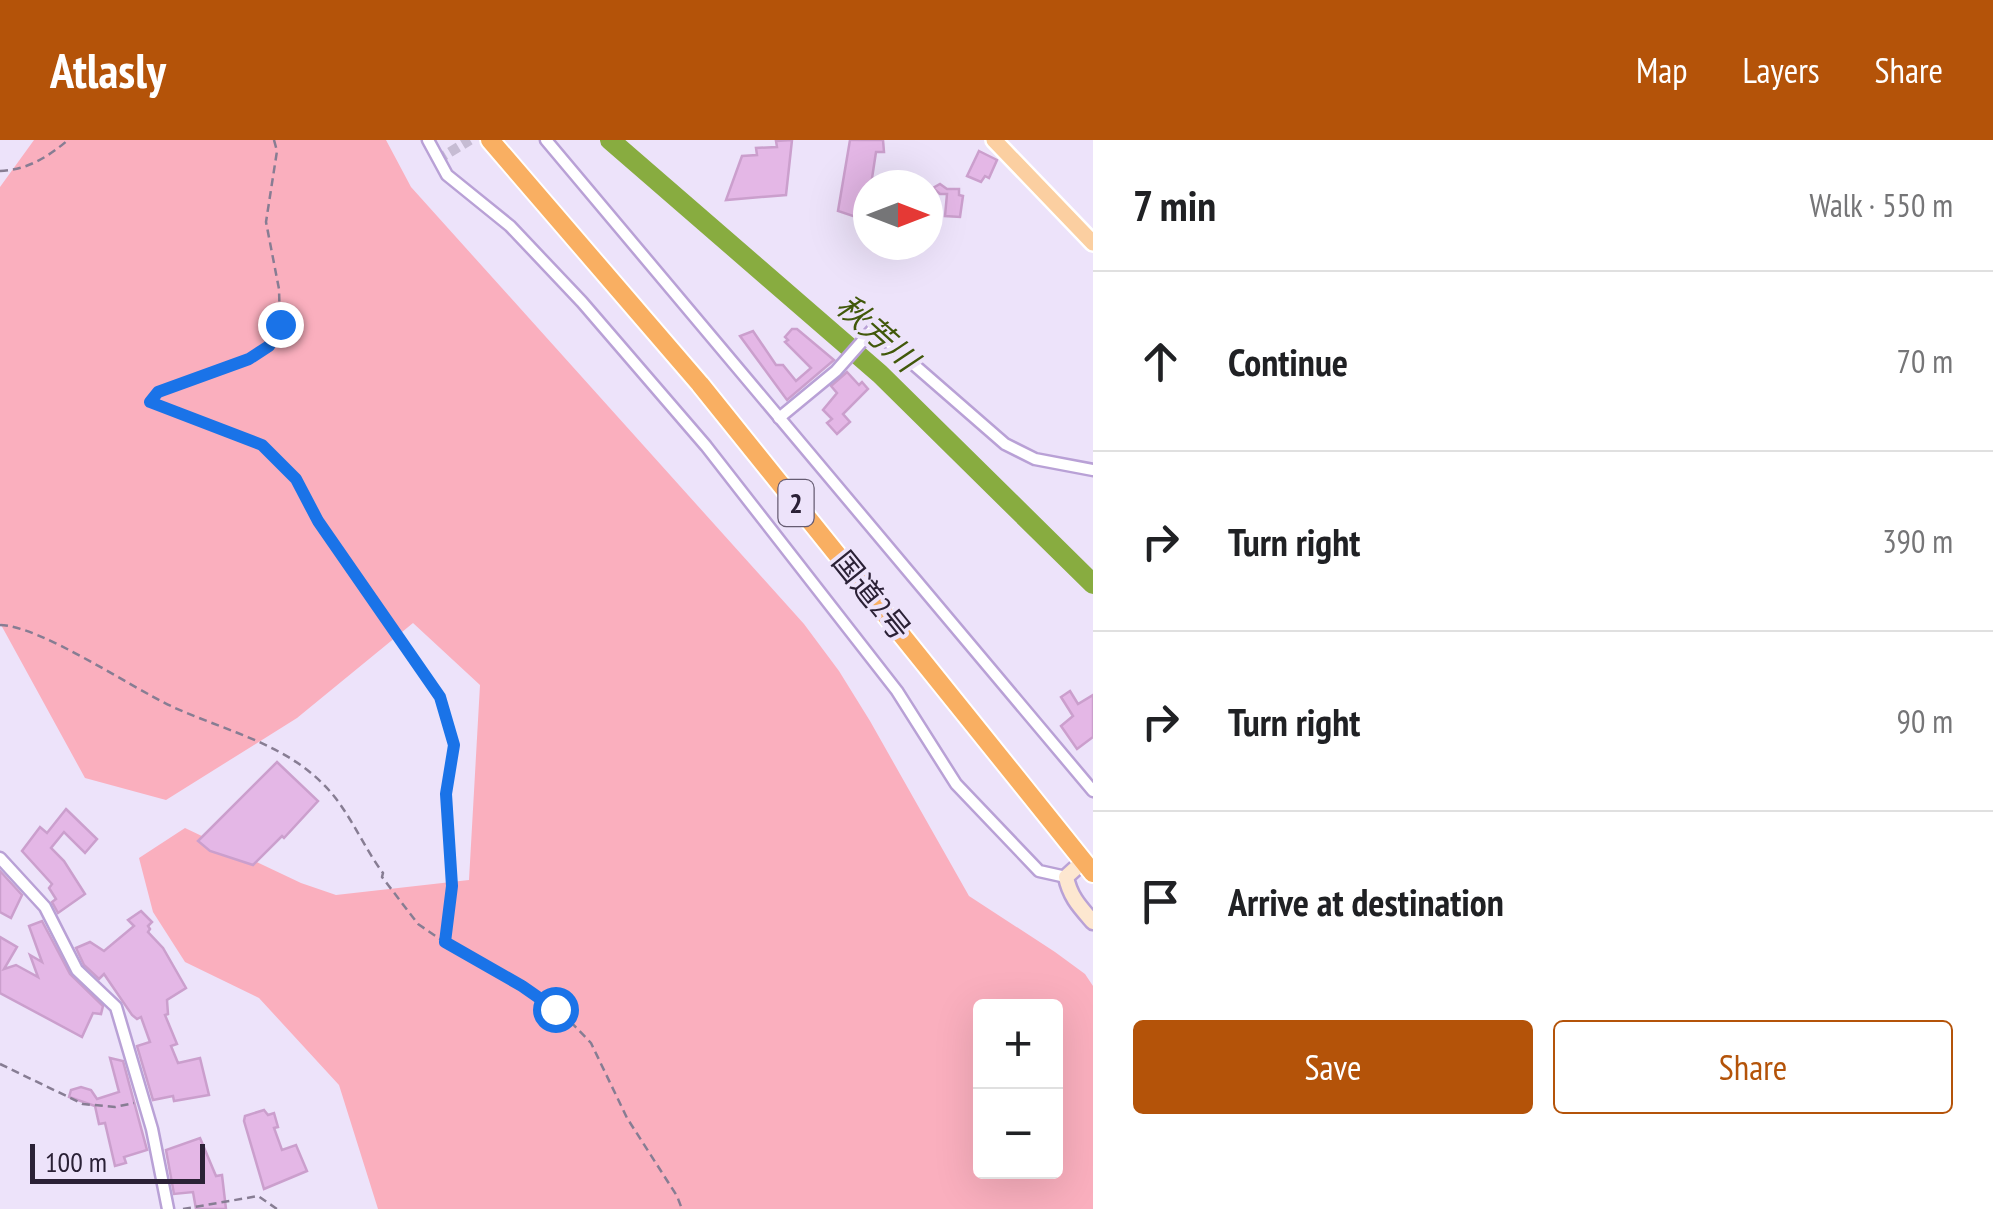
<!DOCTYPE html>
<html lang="en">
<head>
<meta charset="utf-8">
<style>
	:root { --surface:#fff; --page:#f2f2f2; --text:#202124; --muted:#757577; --line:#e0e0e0; --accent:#b45309 }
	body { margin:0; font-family:"PT Sans Narrow","Noto Sans JP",sans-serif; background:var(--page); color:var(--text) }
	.controls { position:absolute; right:30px; bottom:30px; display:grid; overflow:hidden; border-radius:10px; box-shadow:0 10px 40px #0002 }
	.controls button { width:90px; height:90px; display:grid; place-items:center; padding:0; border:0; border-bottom:2px solid var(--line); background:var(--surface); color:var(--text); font:50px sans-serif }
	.compass { position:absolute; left:853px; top:30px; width:90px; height:90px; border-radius:50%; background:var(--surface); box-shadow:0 10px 40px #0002; rotate:90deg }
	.scale { position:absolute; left:30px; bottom:25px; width:175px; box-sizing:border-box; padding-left:10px; border:5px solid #2b2136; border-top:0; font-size:28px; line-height:35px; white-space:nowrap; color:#2b2136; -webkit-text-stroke:8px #ede3fa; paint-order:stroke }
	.stop { position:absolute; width:30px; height:30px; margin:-22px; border:8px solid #1a73e8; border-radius:50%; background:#fff }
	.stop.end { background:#1a73e8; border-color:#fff; box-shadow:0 2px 10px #0008 }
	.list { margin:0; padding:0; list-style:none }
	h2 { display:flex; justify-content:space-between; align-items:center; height:130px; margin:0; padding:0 40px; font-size:42px }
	h2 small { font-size:32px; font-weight:400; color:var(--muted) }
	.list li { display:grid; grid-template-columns:65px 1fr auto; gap:30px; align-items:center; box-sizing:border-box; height:180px; padding:0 40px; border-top:2px solid var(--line) }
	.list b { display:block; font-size:38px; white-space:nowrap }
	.list em { font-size:32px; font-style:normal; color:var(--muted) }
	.actions { display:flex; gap:20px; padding:30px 40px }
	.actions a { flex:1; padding:22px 0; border:2px solid var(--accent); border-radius:10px; text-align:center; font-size:35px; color:var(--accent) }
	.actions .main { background:var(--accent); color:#fff }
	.icon { flex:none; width:55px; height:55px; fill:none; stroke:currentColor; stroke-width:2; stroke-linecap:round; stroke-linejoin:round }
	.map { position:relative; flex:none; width:1093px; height:1069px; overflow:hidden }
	header { display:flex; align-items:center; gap:60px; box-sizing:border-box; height:140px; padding:0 50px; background:var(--accent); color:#fff }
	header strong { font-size:48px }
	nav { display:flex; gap:55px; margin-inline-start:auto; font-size:35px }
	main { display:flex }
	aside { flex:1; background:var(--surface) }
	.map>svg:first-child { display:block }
	.green { fill:#faafbe; fill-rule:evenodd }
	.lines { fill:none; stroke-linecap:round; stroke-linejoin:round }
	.river { stroke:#88ac40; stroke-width:20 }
	.building { fill:#e4b7e6; stroke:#cb9fcd; stroke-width:2.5 }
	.street-tunnel { stroke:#c6bcd3; stroke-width:10; stroke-dasharray:10 5; stroke-linecap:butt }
	.street-casing { stroke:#b9a1d6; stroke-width:15 }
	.secondary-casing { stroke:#b9a1d6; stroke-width:19 }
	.primary-casing { stroke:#fff; stroke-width:20 }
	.highway-casing { stroke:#fff; stroke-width:22 }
	.path { stroke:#877d93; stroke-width:2.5; stroke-dasharray:8 5; stroke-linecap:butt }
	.street { stroke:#fff; stroke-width:10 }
	.secondary { stroke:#fde7d0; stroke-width:14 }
	.primary { stroke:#fbcfa1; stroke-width:15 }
	.highway { stroke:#f9af62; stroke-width:18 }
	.route { stroke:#1a73e8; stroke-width:12 }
	.labels { text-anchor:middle; stroke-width:8; stroke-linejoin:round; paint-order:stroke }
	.shield { fill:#ede3fa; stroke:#655b71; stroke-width:2.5 }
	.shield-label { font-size:28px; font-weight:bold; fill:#2b2136 }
	.street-label { font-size:30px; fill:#2b2136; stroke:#ede3fa }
	.water-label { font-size:32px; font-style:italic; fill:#41580a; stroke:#ede3fa }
</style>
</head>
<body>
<header>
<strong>Atlasly</strong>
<nav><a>Map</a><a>Layers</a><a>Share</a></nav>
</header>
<main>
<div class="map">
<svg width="1093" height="1069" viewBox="0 0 1093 1069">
	<rect width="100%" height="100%" fill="#ede3fa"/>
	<path class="green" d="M34,0H386L411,47L804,484L839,531L870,581L969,756L1055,812L1085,834L1093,846V1069H378L339,945L259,858L185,822L153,772L139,718L185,688L301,743L336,755L469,740L480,545L413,483L297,578L166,660L85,638L0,483V47ZM981,866H1056V1032H981Z"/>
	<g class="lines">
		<path class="river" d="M610,0L880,234L1093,444"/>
	</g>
	<g class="building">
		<path d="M792,0L786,55L726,60L742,16L757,15L756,8L777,7L776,1Z"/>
		<path d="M850,0H883L884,12H876L871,45H868V81L838,71Z"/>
		<path d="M979,11L997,20L989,38L985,36L981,42L967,36Z"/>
		<path d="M940,44L947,49H959V55L963,56L960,77L945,76L947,54H940L933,48Z"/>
		<path d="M792,189H797L834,220L787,260L740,196L753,191L776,225H783L796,241L811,228L785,202L788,200L785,197Z"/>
		<path d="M847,232L859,245L862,242L868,249L843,274L850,282L837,294L827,283L832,279L823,270L837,253L831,246Z"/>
		<path d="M1070,551L1078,564L1093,555V597L1077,609L1061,586L1073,576L1061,557Z"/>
		<path d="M277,622L318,661L284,698L282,696L253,725L210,711L198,701Z"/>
		<path d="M66,669L97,699L85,713L64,692L51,708L64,721L85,754L58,773L52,762L56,759L49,748L52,744L22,711L40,687L47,693Z"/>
		<path d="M0,731L22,755L11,778L0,772Z"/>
		<path d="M141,771L152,782L148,786L150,789L148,792L163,808L186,848L167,860L168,874L165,875L177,904L171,906L178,923L200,918L209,955L174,961L173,956L153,960L137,906L150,902L141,877L137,879L132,875L104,834L99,839L84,825L76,808L90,802L104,811L134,786L128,780Z"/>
		<path d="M42,781L70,834L103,866L101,874L93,873L82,897L0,853V797L17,807L4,829L16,825L38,837L30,815L42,822L29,786Z"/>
		<path d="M110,918L123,921L147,1010L124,1017L126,1023L115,1026L105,983L99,984L95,966L69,957L71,950L81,947L91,950L97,959L119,952Z"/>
		<path d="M264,970L268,975L274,973L278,987L274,988L282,1010L296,1005L307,1031L264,1049L244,981L245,976Z"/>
		<path d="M200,998L216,1036L222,1035L226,1069H196L193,1052L174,1054L166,1010Z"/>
	</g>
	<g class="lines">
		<path class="street-tunnel" d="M437,20L470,0"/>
		<defs>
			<g id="street">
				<path d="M428,0L447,35L510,86L582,162L706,306L897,551L956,644L1039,731L1066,737"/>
				<path d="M546,0L1093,651"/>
				<path d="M779,278L836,231L873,189L1005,304L1035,319L1093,330"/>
				<path d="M0,718L45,767L77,830L116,867L152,989L168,1069"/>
			</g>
			<path id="secondary" d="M1077,727L1066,737C1070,757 1080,767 1093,782"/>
			<path id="primary" d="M994,0L1093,103"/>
			<path id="highway" d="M490,0L700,244L1093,733"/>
		</defs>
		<use href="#street" class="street-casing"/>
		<use href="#secondary" class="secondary-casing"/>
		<use href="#primary" class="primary-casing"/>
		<use href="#highway" class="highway-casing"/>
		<g class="path">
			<path d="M274,0L277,11L266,82L279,149L280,184L269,206L249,219L158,251L150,262L262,305L295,339L318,381L439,557L454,605L446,654L451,745L445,803"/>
			<path d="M0,31C27,30 48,17 68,0"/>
			<path d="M0,485C41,486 130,547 173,567C223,590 283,603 323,644C348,668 362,705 383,733L382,737L418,784L462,814L522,846L568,879L591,903L627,978L677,1056L682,1069"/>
			<path d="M0,924L83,964L115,967L134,963"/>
			<path d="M183,1069L258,1056L277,1069"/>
		</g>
		<use href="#street" class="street"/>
		<use href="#secondary" class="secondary"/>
		<use href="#primary" class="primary"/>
		<use href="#highway" class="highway"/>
	</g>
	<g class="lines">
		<path class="route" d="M280,184L269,206L249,219L158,252L150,262L262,305L296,339L318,381L440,557L454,605L446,654L452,746L445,802L522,846L555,869"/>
	</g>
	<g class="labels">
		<rect class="shield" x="778.5" y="340" width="35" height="46" rx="8"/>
		<g class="shield-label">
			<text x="796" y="373">2</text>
		</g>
		<g class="street-label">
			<text transform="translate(871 456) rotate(51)" y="10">国道2号</text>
		</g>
		<g class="water-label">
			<text transform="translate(877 193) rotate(42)" y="11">秋芳川</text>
		</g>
	</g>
</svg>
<div class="controls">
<button>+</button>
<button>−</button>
</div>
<svg class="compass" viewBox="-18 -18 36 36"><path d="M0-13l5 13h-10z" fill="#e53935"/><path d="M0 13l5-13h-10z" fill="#757577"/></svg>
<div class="scale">100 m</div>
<div class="stop" style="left:555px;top:869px"></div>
<div class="stop end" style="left:280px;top:184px"></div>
</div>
<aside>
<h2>7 min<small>Walk · 550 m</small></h2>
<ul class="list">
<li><svg class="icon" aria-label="ahead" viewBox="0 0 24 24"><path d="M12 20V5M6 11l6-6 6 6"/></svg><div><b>Continue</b></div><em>70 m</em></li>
<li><svg class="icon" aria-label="right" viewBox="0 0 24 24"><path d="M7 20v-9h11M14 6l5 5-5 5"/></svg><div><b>Turn right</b></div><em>390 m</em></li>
<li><svg class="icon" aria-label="right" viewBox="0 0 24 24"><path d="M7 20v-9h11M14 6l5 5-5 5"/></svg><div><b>Turn right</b></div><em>90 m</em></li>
<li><svg class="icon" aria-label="arrive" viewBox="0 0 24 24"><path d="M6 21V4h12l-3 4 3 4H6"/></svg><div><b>Arrive at destination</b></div></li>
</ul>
<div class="actions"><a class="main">Save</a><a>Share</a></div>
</aside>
</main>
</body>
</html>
